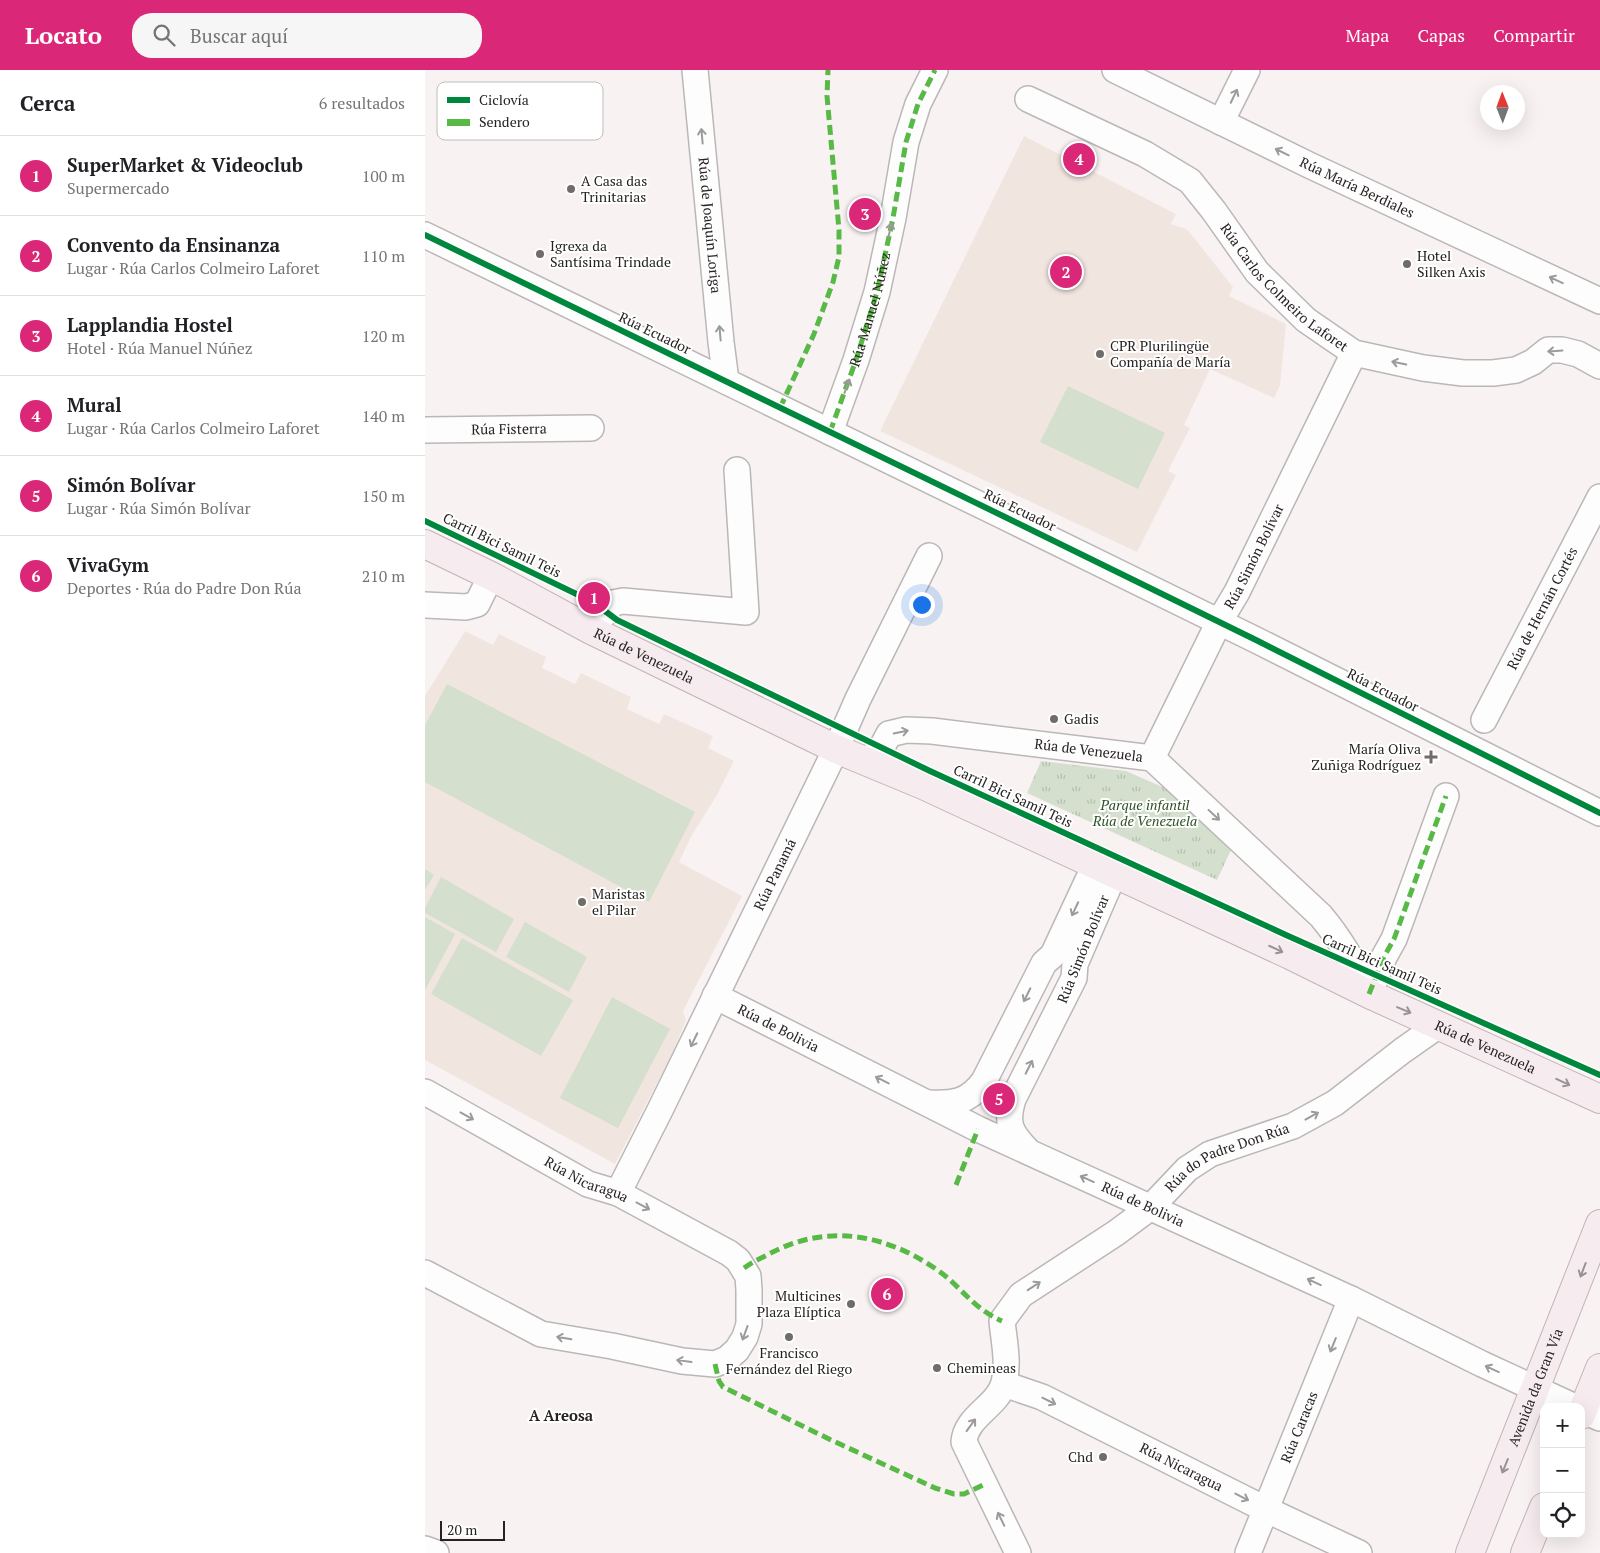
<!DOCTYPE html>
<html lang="es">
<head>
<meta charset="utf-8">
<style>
	:root { --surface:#fff; --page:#f6f6f6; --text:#202124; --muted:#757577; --line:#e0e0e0; --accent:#db2777 }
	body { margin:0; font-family:"PT Serif",serif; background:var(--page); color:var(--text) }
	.controls { position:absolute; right:15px; bottom:15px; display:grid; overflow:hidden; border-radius:10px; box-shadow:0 5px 20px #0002 }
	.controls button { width:45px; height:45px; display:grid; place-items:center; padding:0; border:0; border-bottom:1px solid var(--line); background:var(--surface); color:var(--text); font:25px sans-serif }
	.compass { position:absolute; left:1055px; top:15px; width:45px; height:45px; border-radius:50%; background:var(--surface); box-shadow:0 5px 20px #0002; rotate:359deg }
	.scale { position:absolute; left:15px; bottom:12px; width:65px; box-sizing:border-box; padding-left:5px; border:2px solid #262321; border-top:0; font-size:14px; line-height:18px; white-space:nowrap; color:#262321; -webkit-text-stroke:4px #fff; paint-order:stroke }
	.you { position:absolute; left:496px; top:534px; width:18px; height:18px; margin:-12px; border:4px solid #fff; border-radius:50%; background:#1a73e8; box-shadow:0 0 0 8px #1a73e833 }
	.badge { display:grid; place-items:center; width:32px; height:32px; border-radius:50%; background:var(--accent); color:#fff; font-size:16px; font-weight:700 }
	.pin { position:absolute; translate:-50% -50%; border:2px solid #fff; box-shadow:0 1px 5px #0006 }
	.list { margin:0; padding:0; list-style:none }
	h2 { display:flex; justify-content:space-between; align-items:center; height:65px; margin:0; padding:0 20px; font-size:21px }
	h2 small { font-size:16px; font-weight:400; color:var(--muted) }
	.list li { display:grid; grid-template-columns:32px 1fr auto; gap:15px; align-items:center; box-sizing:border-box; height:80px; padding:0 20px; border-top:1px solid var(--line) }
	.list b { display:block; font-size:19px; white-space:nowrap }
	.list p { margin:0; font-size:16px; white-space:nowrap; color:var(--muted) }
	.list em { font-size:16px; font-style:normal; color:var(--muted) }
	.icon { flex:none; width:28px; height:28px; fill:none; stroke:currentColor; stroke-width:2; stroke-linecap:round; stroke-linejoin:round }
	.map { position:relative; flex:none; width:1175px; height:1483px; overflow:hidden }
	header { display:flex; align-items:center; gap:30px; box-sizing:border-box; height:70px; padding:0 25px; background:var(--accent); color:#fff }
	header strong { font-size:24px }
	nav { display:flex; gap:28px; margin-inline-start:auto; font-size:18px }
	.search { width:350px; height:45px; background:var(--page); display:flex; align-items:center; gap:12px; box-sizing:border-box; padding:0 18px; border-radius:20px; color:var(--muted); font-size:19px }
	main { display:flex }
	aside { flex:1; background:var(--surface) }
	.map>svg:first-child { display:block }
	.built { fill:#f1e5e0 }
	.park { fill:url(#park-tufts) }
	.garden { fill:#d4dfce }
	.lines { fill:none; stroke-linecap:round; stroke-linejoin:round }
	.minor-casing { stroke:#bbb7b6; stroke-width:28 }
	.major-casing { stroke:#c3b2b6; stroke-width:30 }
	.minor { stroke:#fefdfd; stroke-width:25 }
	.major { stroke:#f6ecef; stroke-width:28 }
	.quiet { stroke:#58b947; stroke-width:5; stroke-dasharray:10 5; stroke-linecap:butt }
	.cycleway-casing { stroke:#fff; stroke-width:9 }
	.cycleway { stroke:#00873e; stroke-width:6 }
	.oneway { stroke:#9d9b9a }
	.oneway2 { stroke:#989292 }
	.poi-dot { fill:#706c6a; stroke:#fff; stroke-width:2 }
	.labels { text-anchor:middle; stroke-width:4; stroke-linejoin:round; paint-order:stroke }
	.poi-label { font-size:14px; fill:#262321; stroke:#fff; text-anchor:start }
	.street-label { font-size:14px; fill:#262321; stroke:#fff }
	.park-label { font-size:14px; font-style:italic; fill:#2c5123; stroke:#fff }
	.neighbourhood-label { font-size:15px; font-weight:bold; fill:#262321; stroke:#fff }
	.key { fill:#fff; stroke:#bebdbc; stroke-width:1 }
	.key-label { font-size:14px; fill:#262321 }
</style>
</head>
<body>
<header>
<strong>Locato</strong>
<div class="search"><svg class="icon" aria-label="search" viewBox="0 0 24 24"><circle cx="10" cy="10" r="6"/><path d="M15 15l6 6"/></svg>Buscar aquí</div>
<nav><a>Mapa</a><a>Capas</a><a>Compartir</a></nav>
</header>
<main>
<aside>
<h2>Cerca<small>6 resultados</small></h2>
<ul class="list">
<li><span class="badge">1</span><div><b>SuperMarket &amp; Videoclub</b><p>Supermercado</p></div><em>100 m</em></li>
<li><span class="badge">2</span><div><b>Convento da Ensinanza</b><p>Lugar · Rúa Carlos Colmeiro Laforet</p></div><em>110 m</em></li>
<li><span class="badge">3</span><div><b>Lapplandia Hostel</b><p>Hotel · Rúa Manuel Núñez</p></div><em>120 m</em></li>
<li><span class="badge">4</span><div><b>Mural</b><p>Lugar · Rúa Carlos Colmeiro Laforet</p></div><em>140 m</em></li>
<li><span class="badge">5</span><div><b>Simón Bolívar</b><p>Lugar · Rúa Simón Bolívar</p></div><em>150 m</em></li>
<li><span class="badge">6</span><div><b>VivaGym</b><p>Deportes · Rúa do Padre Don Rúa</p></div><em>210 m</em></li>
</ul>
</aside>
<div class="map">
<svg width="1175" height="1483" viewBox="0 0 1175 1483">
	<defs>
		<pattern id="park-tufts" width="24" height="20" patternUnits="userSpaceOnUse" patternTransform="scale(1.25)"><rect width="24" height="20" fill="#d4dfce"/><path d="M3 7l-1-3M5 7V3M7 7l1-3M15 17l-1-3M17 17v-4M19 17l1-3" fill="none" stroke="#b6bfb1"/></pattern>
	</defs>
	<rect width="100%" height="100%" fill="#f8f3f2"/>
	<g class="built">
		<path d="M599,66L751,144L746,154L761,159L766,164L808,217L804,226L861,254L855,315L849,328L785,299L759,355L765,358L743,401L751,405L712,482L455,361Z"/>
		<path d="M40,561L68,575L74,564L121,587L117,598L150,614L156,603L206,627L202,639L234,654L239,644L288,666L283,678L309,691L292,725L267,765L254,792L317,826L258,941L261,950L247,984L190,1094L0,990V626Z"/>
	</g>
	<path class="park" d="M616,691L701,701L742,719L806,780L792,810L602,723Z"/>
	<g class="garden">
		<path d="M643,316L740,363L713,419L615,372Z"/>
		<path d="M22,614L270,742L224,832L0,712V655Z"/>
		<path d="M0,799L9,805L0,820Z"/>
		<path d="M16,807L89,849L71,882L0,843V838Z"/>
		<path d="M0,847L30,864L0,920Z"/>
		<path d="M100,852L162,887L144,922L81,887Z"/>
		<path d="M37,868L148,930L116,986L6,924Z"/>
		<path d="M187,927L245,959L193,1058L135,1028Z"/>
	</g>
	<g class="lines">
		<defs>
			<g id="minor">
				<path id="s1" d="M270,0L296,272L301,311"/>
				<path id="s2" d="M690,0L884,95L1175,231"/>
				<path id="s3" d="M603,29L720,84L765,111L789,141L832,202L881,250L929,283L998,298L1038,303H1068L1091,300L1108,292L1123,280H1137L1153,284L1175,296"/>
				<path d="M796,52L822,0"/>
				<path d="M0,165L578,446L831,570L1175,743"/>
				<path id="s4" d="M0,360L166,358"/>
				<path d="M405,362L431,290L452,222L468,148L481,72L493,34L510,0"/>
				<path d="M0,535L41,537L52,534L66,506"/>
				<path d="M166,560L188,533L198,531L321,542L312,400"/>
				<path id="s5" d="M1059,650L1175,427"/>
				<path id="s6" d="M727,688L794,552L812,522L929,283"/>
				<path id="s7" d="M441,692L457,677L464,664L481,660L507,661L727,688L896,846C916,870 931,896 944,924"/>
				<path d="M944,924L959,887L969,869L1021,726"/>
				<path id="s8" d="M290,926L553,1059L926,1229L1057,1294L1150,1337"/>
				<path id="s9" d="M0,1022L163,1114L193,1123L304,1183L313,1190L323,1206L324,1220V1254L320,1267L312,1280L302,1289L290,1294L257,1291L187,1276L116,1264L0,1203"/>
				<path d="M503,1033C528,1034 543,1033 559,1011L619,893L628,885L670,795"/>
				<path d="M604,1082C586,1063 580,1055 588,1029L649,908L650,894L689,804"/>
				<path id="s10" d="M193,1123L235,1040L411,679L433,629L504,486"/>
				<path id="s11" d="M579,1314L617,1327L840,1439L934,1483"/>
				<path d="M1156,1340L1175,1348"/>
				<path d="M0,1479L11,1483"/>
				<path id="s12" d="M593,1483L539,1372C541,1346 572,1337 579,1313C584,1293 579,1271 577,1251L596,1225L691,1163L726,1137L762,1099L785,1084L868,1056L910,1033L977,981L1014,955"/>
				<path id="s13" d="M823,1483L926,1229"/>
			</g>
			<g id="major">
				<path id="s14" d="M0,474L66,506L166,560L411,679L498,715L865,885L944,924L1175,1029"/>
				<path d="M1156,1345L1175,1298"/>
				<path id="s15" d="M1045,1483L1175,1154"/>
				<path d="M1100,1483L1119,1437"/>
			</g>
		</defs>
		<use href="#minor" class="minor-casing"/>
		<use href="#major" class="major-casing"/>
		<use href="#minor" class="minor"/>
		<use href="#major" class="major"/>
		<g class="quiet">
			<path d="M355,338L389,264L408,212L414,187V160L402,26L403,0"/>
			<path id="s16" d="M405,362L431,290L452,222L468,148L481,72L493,34L510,0"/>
			<path d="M944,924L959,887L969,869L1021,726"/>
			<path d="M531,1115L553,1059"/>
			<path d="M319,1198C326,1193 334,1189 342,1185C400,1153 458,1163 511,1199C536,1216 547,1238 577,1251"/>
			<path d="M290,1294L294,1311L298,1317L406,1370L510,1418L529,1424H539L558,1415"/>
		</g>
		<defs>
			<g id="cycleway">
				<path d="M0,165L578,446L831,570L1175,743"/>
				<path d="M0,451L168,532L192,550L505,701L861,865L1175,1005"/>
			</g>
		</defs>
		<use href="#cycleway" class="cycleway-casing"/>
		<use href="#cycleway" class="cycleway"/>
	</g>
	<defs><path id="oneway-shaft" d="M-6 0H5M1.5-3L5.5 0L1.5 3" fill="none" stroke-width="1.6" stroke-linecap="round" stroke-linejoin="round" transform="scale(1.25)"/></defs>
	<g class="oneway">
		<use href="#oneway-shaft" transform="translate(809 26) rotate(-64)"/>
		<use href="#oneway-shaft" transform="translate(277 66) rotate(-95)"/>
		<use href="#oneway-shaft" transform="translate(857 82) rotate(-154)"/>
		<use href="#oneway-shaft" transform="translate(465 160) rotate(-78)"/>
		<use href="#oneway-shaft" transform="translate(1131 210) rotate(-155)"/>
		<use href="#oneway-shaft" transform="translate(295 263) rotate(-95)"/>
		<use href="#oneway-shaft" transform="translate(1130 281) rotate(176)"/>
		<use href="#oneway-shaft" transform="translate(974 293) rotate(-168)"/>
		<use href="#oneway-shaft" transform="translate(422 316) rotate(-70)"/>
		<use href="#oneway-shaft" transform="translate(476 662) rotate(-11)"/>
		<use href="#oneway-shaft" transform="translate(789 745) rotate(43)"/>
		<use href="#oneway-shaft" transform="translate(650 839) rotate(115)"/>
		<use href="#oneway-shaft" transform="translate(602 925) rotate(117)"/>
		<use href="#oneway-shaft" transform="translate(269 970) rotate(116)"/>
		<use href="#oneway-shaft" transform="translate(604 997) rotate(-63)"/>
		<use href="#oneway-shaft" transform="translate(457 1010) rotate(-153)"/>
		<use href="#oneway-shaft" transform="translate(42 1046) rotate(29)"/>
		<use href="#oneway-shaft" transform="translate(887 1046) rotate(-29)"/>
		<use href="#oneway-shaft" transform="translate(662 1109) rotate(-156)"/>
		<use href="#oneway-shaft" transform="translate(218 1136) rotate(28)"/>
		<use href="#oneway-shaft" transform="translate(889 1212) rotate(-155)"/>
		<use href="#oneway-shaft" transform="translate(609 1216) rotate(-33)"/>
		<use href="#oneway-shaft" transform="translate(320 1263) rotate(110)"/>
		<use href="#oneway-shaft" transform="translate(139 1268) rotate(-170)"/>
		<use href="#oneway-shaft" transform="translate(908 1275) rotate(112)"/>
		<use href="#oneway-shaft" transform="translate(259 1291) rotate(-172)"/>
		<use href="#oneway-shaft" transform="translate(1067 1299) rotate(-155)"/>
		<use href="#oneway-shaft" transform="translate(624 1331) rotate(26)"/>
		<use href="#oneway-shaft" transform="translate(546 1355) rotate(-54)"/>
		<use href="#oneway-shaft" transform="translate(817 1427) rotate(27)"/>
		<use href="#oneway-shaft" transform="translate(576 1449) rotate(-116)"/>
	</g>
	<g class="oneway2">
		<use href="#oneway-shaft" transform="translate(851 879) rotate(25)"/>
		<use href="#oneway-shaft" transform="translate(979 940) rotate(23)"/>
		<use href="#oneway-shaft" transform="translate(1138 1012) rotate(25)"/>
		<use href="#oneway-shaft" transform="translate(1158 1200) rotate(111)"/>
		<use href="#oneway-shaft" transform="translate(1080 1396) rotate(112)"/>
	</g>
	<g class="poi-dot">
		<circle cx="146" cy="119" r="5"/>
		<circle cx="115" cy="184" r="5"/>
		<circle cx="982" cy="194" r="5"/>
		<circle cx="675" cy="284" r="5"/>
		<circle cx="629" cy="649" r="5"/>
		<path d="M1003.5 679.5h5v5h5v5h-5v5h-5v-5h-5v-5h5z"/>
		<circle cx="157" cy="832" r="5"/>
		<circle cx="426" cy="1234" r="5"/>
		<circle cx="364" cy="1267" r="5"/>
		<circle cx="512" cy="1298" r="5"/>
		<circle cx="678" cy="1387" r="5"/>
	</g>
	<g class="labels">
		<g class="poi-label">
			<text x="156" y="116">A Casa das<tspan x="156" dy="16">Trinitarias</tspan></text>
			<text x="125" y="181">Igrexa da<tspan x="125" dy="16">Santísima Trindade</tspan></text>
			<text x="992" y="191">Hotel<tspan x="992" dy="16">Silken Axis</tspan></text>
			<text x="685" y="281">CPR Plurilingüe<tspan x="685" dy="16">Compañía de María</tspan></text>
			<text x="639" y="654">Gadis</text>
			<text x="996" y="684" text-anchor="end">María Oliva<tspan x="996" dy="16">Zuñiga Rodríguez</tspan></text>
			<text x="167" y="829">Maristas<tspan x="167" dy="16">el Pilar</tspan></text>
			<text x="416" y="1231" text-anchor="end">Multicines<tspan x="416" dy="16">Plaza Elíptica</tspan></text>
			<text x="364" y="1288" text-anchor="middle">Francisco<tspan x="364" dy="16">Fernández del Riego</tspan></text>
			<text x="522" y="1303">Chemineas</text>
			<text x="668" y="1392" text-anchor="end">Chd</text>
		</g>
		<g class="street-label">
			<text dy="5" stroke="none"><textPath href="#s2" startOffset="269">Rúa María Berdiales</textPath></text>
			<text dy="5" stroke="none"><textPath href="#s1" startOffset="156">Rúa de Joaquín Loriga</textPath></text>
			<text dy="5" stroke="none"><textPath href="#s3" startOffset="325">Rúa Carlos Colmeiro Laforet</textPath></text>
			<text dy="5" stroke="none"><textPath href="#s16" startOffset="129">Rúa Manuel Núñez</textPath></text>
			<text transform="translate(230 263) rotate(26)" y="5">Rúa Ecuador</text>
			<text dy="5" stroke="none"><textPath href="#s4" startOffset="84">Rúa Fisterra</textPath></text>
			<text transform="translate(595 440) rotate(26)" y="5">Rúa Ecuador</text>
			<text transform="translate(77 475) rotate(26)" y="5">Carril Bici Samil Teis</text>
			<text dy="5" stroke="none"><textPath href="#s6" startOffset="226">Rúa Simón Bolívar</textPath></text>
			<text dy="5" stroke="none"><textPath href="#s5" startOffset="126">Rúa de Hernán Cortés</textPath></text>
			<text dy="5" stroke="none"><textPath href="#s14" startOffset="246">Rúa de Venezuela</textPath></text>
			<text transform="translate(958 620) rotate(27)" y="5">Rúa Ecuador</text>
			<text dy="5" stroke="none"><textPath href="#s7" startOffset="238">Rúa de Venezuela</textPath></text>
			<text transform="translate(588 726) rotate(25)" y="5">Carril Bici Samil Teis</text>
			<text dy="5" stroke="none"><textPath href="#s10" startOffset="355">Rúa Panamá</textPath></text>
			<text transform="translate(658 879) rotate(-68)" y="5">Rúa Simón Bolívar</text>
			<text transform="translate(957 894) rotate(24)" y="5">Carril Bici Samil Teis</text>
			<text dy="5" stroke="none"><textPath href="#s8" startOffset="71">Rúa de Bolivia</textPath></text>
			<text dy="5" stroke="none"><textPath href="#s14" startOffset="1174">Rúa de Venezuela</textPath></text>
			<text dy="5" stroke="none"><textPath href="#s12" startOffset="541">Rúa do Padre Don Rúa</textPath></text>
			<text dy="5" stroke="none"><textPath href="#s9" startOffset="184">Rúa Nicaragua</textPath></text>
			<text dy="5" stroke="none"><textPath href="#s8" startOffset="476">Rúa de Bolivia</textPath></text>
			<text dy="5" stroke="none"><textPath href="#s15" startOffset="178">Avenida da Gran Vía</textPath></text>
			<text dy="5" stroke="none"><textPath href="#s13" startOffset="136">Rúa Caracas</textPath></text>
			<text dy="5" stroke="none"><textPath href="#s11" startOffset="196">Rúa Nicaragua</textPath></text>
		</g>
		<g class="park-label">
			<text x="720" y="740">Parque infantil<tspan x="720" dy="16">Rúa de Venezuela</tspan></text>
		</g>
		<g class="neighbourhood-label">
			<text x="136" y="1351">A Areosa</text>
		</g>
	</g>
	<rect x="12" y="12" width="166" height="58" rx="8" class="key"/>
	<rect x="22" y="27" width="23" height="6" fill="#00873e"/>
	<rect x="22" y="49" width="23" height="7" fill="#58b947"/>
	<g class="key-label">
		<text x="54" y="35">Ciclovía</text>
		<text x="54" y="57">Sendero</text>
	</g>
</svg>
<div class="controls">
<button>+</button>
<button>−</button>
<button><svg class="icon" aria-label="locate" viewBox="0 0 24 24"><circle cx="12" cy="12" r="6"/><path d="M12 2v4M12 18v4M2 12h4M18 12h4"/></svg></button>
</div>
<svg class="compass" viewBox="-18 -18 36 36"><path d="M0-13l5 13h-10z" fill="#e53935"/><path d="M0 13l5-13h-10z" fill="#757577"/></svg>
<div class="scale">20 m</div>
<div class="you"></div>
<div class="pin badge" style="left:169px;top:528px">1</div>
<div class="pin badge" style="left:641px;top:202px">2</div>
<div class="pin badge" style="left:440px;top:144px">3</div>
<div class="pin badge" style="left:654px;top:89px">4</div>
<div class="pin badge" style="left:574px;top:1029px">5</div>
<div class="pin badge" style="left:462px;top:1224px">6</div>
</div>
</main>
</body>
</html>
